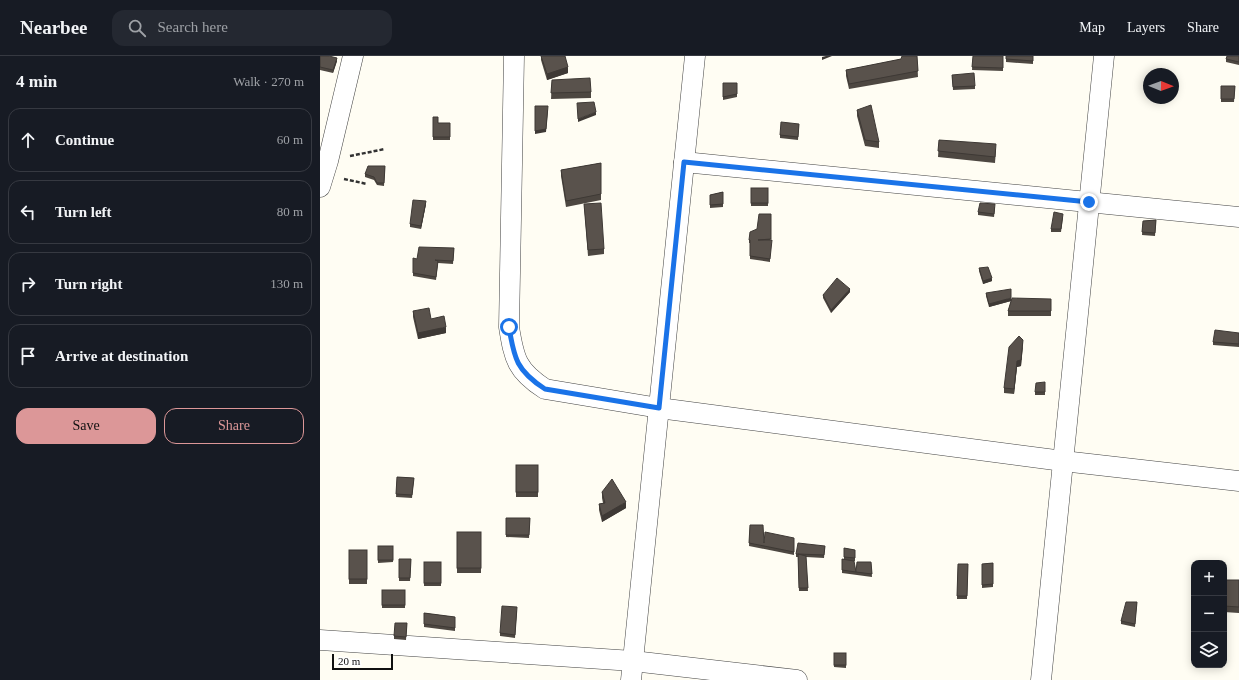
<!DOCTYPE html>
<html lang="en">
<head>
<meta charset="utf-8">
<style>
	:root { --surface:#171b24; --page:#242831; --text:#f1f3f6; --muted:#9ea1a6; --line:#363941; --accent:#dc9798 }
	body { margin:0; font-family:"Times New Roman",serif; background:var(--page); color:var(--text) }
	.controls { position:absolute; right:12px; bottom:12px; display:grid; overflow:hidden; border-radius:8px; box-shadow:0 2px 10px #0003 }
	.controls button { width:36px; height:36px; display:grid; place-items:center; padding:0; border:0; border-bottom:1px solid var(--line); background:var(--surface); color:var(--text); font:20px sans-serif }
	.compass { position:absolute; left:823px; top:12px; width:36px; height:36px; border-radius:50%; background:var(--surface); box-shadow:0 2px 10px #0003; rotate:91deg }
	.scale { position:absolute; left:12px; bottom:10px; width:61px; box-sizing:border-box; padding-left:4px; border:2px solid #101010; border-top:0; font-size:11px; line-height:14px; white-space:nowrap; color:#101010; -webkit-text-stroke:3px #fff; paint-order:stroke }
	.stop { position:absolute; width:12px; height:12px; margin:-9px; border:3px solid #1a73e8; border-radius:50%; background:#fff }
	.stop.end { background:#1a73e8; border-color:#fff; box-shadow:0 1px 4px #0008 }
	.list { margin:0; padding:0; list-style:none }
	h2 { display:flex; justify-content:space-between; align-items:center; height:52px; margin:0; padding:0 16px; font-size:17px }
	h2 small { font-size:13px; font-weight:400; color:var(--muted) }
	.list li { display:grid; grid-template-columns:26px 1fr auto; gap:12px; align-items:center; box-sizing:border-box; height:64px; margin:0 8px 8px; padding:0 8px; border:1px solid var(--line); border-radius:12px }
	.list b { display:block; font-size:15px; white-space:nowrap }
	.list em { font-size:13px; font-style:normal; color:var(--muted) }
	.actions { display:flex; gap:8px; padding:12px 16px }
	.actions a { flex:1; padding:9px 0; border:1px solid var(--accent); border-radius:12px; text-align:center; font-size:14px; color:var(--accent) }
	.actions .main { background:var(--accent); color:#111 }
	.icon { flex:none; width:22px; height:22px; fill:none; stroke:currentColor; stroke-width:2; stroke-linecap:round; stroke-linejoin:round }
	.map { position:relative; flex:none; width:919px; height:624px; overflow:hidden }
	header { display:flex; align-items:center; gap:24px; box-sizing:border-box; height:56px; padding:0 20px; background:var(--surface); border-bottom:1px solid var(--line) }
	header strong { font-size:19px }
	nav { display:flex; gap:22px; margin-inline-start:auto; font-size:14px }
	.search { width:280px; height:36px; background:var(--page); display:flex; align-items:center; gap:10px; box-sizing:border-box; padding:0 14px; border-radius:12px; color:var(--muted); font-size:15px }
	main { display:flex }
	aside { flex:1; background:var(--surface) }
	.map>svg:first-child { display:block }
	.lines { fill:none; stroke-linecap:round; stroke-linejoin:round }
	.minor-casing { stroke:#434343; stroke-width:21 }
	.path { stroke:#323232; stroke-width:2.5; stroke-dasharray:4 2; stroke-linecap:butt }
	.minor { stroke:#fff; stroke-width:20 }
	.wall { fill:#4d4741 }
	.shaded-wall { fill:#3e3935 }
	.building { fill:#59524c; stroke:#3e3935 }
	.route { stroke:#1a73e8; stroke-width:5 }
</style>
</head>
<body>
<header>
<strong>Nearbee</strong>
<div class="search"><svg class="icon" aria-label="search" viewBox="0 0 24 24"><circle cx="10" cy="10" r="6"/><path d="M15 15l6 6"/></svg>Search here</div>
<nav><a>Map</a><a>Layers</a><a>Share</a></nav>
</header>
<main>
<aside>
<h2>4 min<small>Walk · 270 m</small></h2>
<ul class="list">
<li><svg class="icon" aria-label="ahead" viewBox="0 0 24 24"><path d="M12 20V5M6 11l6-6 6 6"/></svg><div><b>Continue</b></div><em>60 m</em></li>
<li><svg class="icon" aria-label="left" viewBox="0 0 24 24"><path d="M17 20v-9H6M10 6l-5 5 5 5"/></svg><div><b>Turn left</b></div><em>80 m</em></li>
<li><svg class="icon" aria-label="right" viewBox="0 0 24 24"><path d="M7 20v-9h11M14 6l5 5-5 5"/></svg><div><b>Turn right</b></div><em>130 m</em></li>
<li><svg class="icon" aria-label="arrive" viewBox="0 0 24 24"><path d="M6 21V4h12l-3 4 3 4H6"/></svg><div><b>Arrive at destination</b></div></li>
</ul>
<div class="actions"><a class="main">Save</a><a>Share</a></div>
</aside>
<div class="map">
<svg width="919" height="624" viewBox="0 0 919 624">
	<rect width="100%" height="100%" fill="#fffdf3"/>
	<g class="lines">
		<defs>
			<g id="minor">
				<path d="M194,0L189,271C194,303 197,315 225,333L339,352L743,405L919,425"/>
				<path d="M364,106L919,161"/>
				<path d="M0,131L8,105L33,0"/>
				<path d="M0,584L313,605L477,624"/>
				<path d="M311,624L375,0"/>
				<path d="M721,624L784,0"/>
			</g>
		</defs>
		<use href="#minor" class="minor-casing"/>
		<g class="path">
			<path d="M30,100L65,93"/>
			<path d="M24,123L47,128"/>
		</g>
		<use href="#minor" class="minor"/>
	</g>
	<g class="wall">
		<path d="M0,0L17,5L13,17L0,14Z"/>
		<path d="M221,0H245L248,17L227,24L221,4Z"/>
		<path d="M597,0L598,21L529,33L526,20V14Z"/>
		<path d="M653,0H683V15L652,14Z"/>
		<path d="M686,0H713V8L686,6Z"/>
		<path d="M919,0V9L906,6V3Z"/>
		<path d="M632,19L655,30V33L633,34Z"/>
		<path d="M232,24L271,36V42L231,43Z"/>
		<path d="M403,27H417V41L403,44Z"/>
		<path d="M901,30H915L914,46H901Z"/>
		<path d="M537,54L559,86V92L545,90L537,60Z"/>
		<path d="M113,61L118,67H130V84H113Z"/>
		<path d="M479,68L478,84L460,82V79Z"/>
		<path d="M619,84L676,93L675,107L618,101Z"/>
		<path d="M281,107V144L246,151L241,120V114Z"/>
		<path d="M65,110L64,130L57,129L54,124L45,121V118Z"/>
		<rect x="431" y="132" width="17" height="18"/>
		<path d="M403,136V151L390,152V139Z"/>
		<path d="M106,148L101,173L90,171V168Z"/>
		<path d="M264,148L284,193V198L268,200Z"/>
		<path d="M675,151L674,161L658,159V156Z"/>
		<path d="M451,158L450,206L430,203V187H429V184L437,173Z"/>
		<path d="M743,161L741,176H731V173Z"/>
		<path d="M836,164L835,180L822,179L823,165Z"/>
		<path d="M134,192L133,208L118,207L116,224L93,220V217L97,203Z"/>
		<path d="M659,212L672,225L663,228L659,215Z"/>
		<path d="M530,236L511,257L503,242V239Z"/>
		<path d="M666,237L691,244L731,243V260H688V255L691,245L669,251L666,240Z"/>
		<path d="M93,255L111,263L126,277L98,283L93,261Z"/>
		<path d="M919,277V291L893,289V286Z"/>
		<path d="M703,290L701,310L697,311L694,338L684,337V332Z"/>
		<path d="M725,326V339H715V336Z"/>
		<rect x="196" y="409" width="22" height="32"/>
		<path d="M77,421L94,422L92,442L76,441Z"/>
		<path d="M282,436L306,452L282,466L279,454V448L283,447L282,442Z"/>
		<path d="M186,462H210L209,482L186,481Z"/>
		<path d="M430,469L444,487L474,482V499L429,490Z"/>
		<rect x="137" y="476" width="24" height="41"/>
		<path d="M58,490H73V506L58,507Z"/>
		<path d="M505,490L504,502L486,501L488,535H479L478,501H476V498Z"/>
		<path d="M524,492L535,494V505H533L536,516L551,506L552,521L522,517V503H524Z"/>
		<rect x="29" y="494" width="18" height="34"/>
		<path d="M79,503H91L90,525H79Z"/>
		<rect x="104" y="506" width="17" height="24"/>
		<path d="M673,507V531L662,532V508Z"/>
		<path d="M638,508H648L647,543H637Z"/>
		<path d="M904,524H919V557L904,556Z"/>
		<rect x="62" y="534" width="23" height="18"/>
		<path d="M817,546L815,571L801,568V565Z"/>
		<path d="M197,554L195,582L180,580V577Z"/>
		<path d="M104,557L135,561V575L104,571Z"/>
		<path d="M87,567L86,584L74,583V580Z"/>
		<path d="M514,597H526V612L514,611Z"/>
	</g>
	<g class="shaded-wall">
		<path d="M506,0H512L502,4V1Z"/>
		<path d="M17,2V5L13,17V14Z"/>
		<path d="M248,11V17L227,24V18Z"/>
		<path d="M228,53L226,76L215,78V75Z"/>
		<path d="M276,56V59L258,66V63Z"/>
		<path d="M106,145V148L101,173V170Z"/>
		<path d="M672,222V225L663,228V225Z"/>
		<path d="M530,233V236L511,257V254Z"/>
		<path d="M691,242V245L669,251V248Z"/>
		<path d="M126,271V277L98,283V277Z"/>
		<path d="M703,284L701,310L697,311L694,338V333L697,305Z"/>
		<path d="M306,446V452L282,466V460Z"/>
	</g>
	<g class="building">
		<path d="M0,0H9L17,2L13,14L0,11Z"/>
		<path d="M221,0H245L248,11L227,18Z"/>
		<path d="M582,0H597L598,15L529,28L526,14L581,3Z"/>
		<path d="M653,0H683V12L652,11Z"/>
		<path d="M686,0H713V5L686,3Z"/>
		<path d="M907,0H919V6L906,3Z"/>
		<path d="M654,17L655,30L633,31L632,19Z"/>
		<path d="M270,22L271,36L231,37L232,24Z"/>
		<path d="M403,27H417V38L403,41Z"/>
		<path d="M901,30H915L914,43H901Z"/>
		<path d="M274,46L276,56L258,63L257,47Z"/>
		<path d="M551,49L559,86L545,84L537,54Z"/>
		<path d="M215,50H228L226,73L215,75Z"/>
		<path d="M113,61H118V67H130V81H113Z"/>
		<path d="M461,66L479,68L478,81L460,79Z"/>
		<path d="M619,84L676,88L675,101L618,95Z"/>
		<path d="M281,107V138L246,145L241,114Z"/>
		<path d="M48,110H65L64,127H57L54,121L45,118Z"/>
		<rect x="431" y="132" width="17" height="15"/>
		<path d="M403,136V148L390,149V139Z"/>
		<path d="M93,144L106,145L101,170L90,168Z"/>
		<path d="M281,147L284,193L268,194L264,148Z"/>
		<path d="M660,147L675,148L674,158L658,156Z"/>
		<path d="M734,156L743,158L741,173H731Z"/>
		<path d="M439,158H451V183L438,184H452L450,203L430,200V184H429L430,176L437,173Z"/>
		<path d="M836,164L835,177L822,176L823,165Z"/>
		<path d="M99,191L134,192L133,205L115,204L118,205L116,221L93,217V202L97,203Z"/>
		<path d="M668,211L672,222L663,225L659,212Z"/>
		<path d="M517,222L530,233L511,254L503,239Z"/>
		<path d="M691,233V242L669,248L666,237Z"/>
		<path d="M692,242L731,243V255H688Z"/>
		<path d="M109,252L111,263L124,260L126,271L98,277L93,255Z"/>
		<path d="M895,274L919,277V288L893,286Z"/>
		<path d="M699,280L703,284L701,304L697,305L694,333L684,332L689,291Z"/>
		<path d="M725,326V336H715L716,327Z"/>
		<rect x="196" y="409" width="22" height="27"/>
		<path d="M77,421L94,422L92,439L76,438Z"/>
		<path d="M292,423L306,446L282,460L279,448L285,447L282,436Z"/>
		<path d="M186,462H210L209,479H186Z"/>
		<path d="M430,469H443L444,487L445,476L474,482V496L429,487Z"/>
		<rect x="137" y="476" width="24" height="36"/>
		<path d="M478,487L505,490L504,499L478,498L486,500L488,532H479L478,498H476Z"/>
		<rect x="58" y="490" width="15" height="14"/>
		<path d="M524,492L535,494V502L524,501Z"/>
		<rect x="29" y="494" width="18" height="29"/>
		<path d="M79,503H91L90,522H79Z"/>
		<path d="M522,503L534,505L536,516L522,514Z"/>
		<rect x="104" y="506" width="17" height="21"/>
		<path d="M537,506H551L552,518L536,516Z"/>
		<path d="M673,507V528L662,529V508Z"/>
		<path d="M638,508H648L647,540H637Z"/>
		<path d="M904,524H919V551L904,550Z"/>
		<rect x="62" y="534" width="23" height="15"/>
		<path d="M806,546H817L815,568L801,565Z"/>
		<path d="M182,550L197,551L195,579L180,577Z"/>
		<path d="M104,557L135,561V572L104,568Z"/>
		<path d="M75,567H87L86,581L74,580Z"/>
		<rect x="514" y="597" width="12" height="12"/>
	</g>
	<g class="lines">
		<path class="route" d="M189,271C194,303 197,315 225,333L339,352L364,106L769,146"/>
	</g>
</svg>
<div class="controls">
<button>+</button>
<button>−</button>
<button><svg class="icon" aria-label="layers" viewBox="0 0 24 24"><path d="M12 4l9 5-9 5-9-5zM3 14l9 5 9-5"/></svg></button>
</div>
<svg class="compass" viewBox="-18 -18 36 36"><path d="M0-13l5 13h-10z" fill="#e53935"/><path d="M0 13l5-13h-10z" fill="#9ea1a6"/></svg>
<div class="scale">20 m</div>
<div class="stop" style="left:189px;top:271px"></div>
<div class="stop end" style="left:769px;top:146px"></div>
</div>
</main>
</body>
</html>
